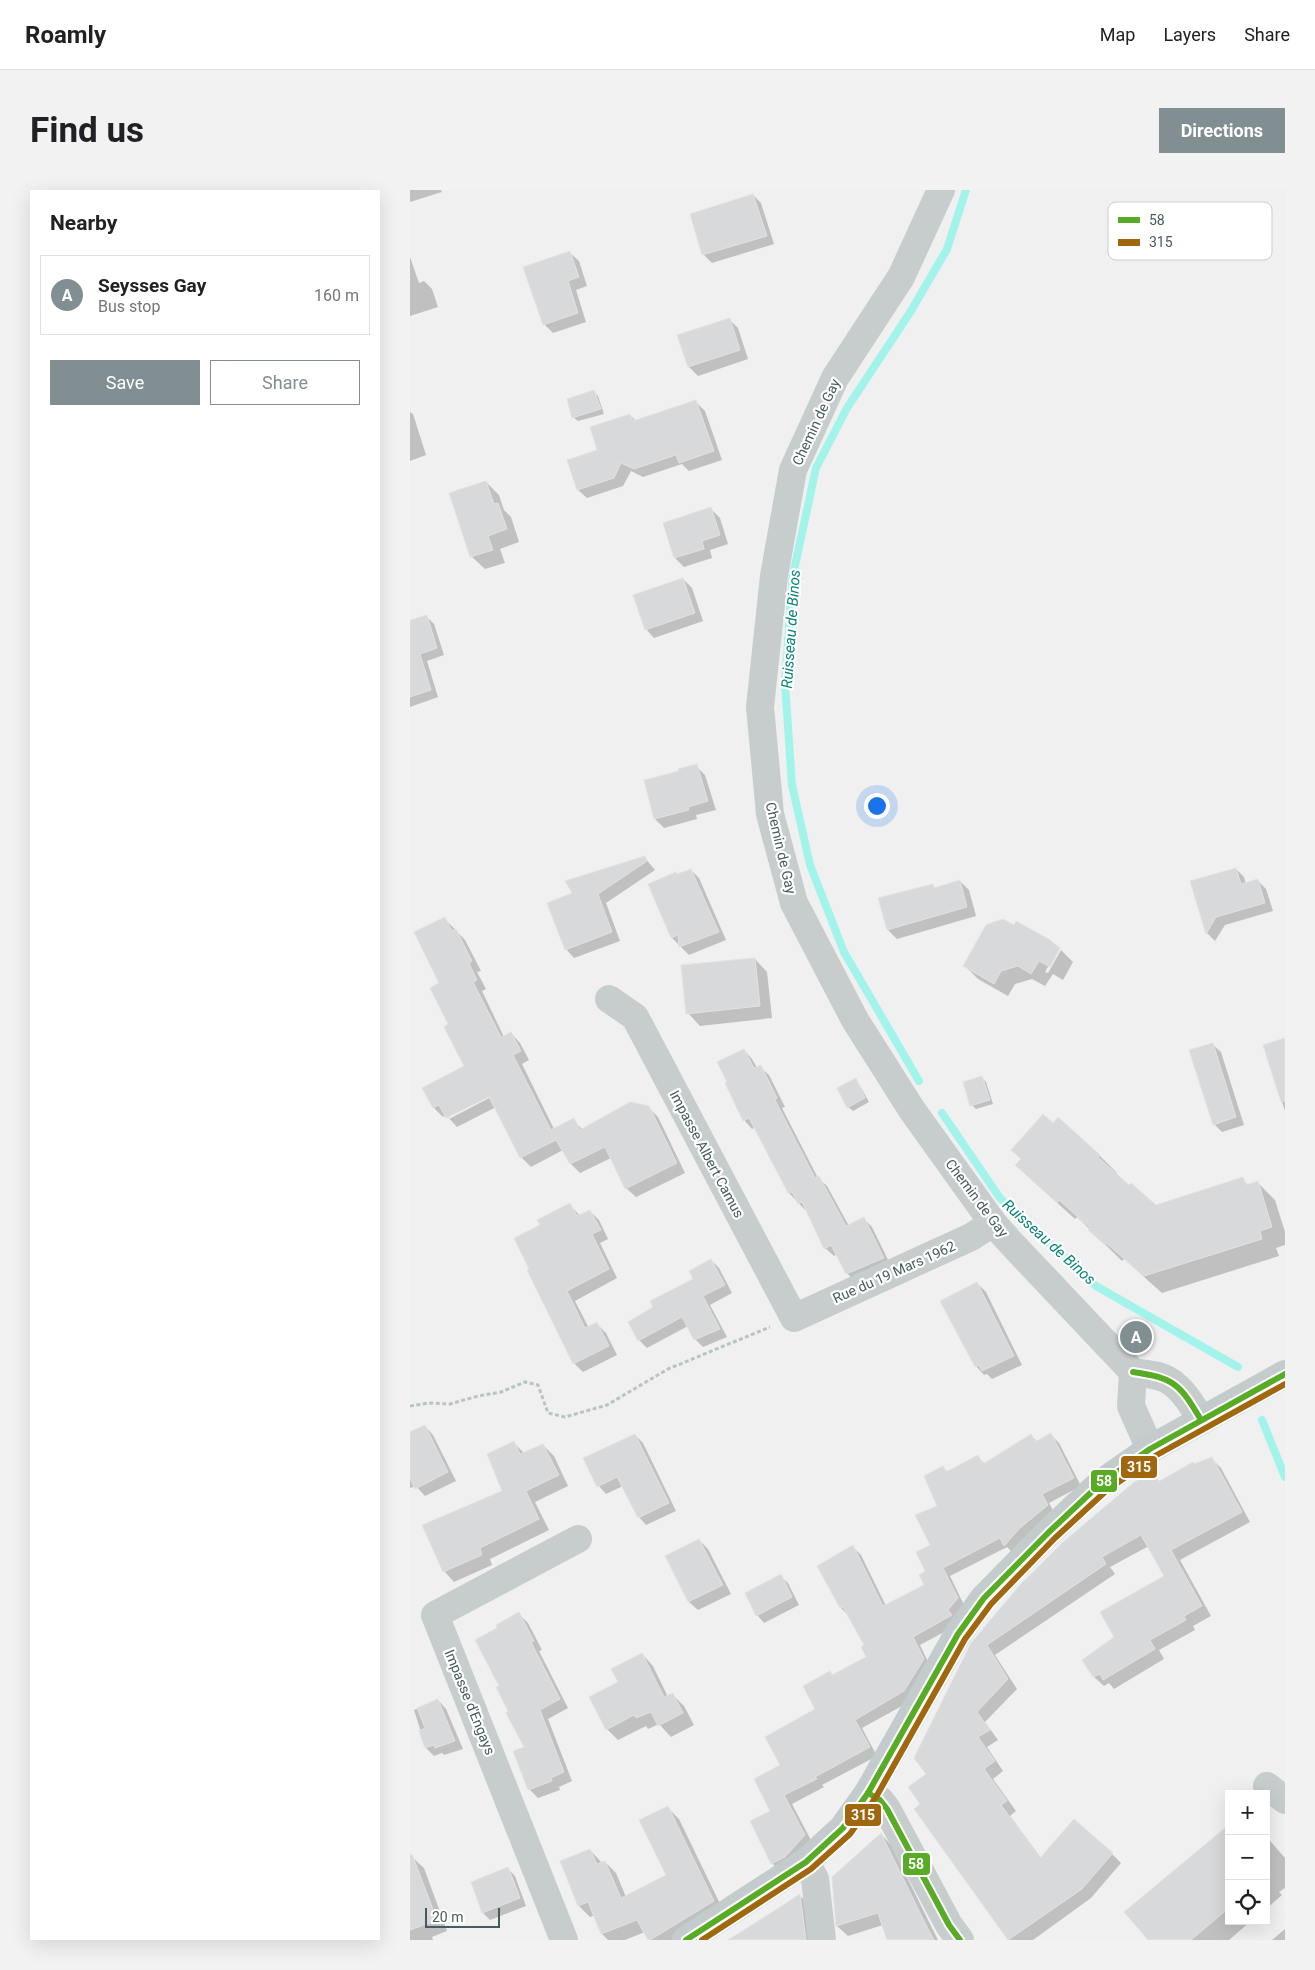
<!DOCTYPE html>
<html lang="en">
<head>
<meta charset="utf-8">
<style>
	:root { --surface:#fff; --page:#f2f2f2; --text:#202124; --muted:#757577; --line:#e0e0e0; --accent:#818f92 }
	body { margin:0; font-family:Roboto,sans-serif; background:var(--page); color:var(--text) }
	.controls { position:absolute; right:15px; bottom:15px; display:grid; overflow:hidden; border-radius:0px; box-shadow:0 5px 20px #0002 }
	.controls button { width:45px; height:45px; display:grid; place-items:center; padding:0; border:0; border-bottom:1px solid var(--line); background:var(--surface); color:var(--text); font:25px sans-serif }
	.scale { position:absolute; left:15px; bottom:12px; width:75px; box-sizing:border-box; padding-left:5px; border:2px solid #455b5f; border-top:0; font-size:14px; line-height:18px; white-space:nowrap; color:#455b5f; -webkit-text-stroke:4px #fff; paint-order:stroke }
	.you { position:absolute; left:466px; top:615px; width:18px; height:18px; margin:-12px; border:4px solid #fff; border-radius:50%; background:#1a73e8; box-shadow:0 0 0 8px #1a73e833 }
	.badge { display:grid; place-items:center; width:32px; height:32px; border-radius:50%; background:var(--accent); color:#fff; font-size:16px; font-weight:700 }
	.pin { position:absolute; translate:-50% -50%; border:2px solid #fff; box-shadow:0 1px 5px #0006 }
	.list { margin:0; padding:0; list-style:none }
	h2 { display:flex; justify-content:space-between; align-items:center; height:65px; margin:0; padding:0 20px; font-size:21px }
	h2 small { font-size:16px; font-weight:400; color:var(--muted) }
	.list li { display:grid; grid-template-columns:32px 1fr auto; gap:15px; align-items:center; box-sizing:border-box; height:80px; margin:0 10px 10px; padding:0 10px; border:1px solid var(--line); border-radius:0px }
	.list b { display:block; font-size:19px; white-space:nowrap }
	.list p { margin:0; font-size:16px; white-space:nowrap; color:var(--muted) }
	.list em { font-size:16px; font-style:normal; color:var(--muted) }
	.actions { display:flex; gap:10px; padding:15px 20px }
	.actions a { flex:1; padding:11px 0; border:1px solid var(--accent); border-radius:0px; text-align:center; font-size:18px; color:var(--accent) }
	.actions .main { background:var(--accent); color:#fff }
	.icon { flex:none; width:28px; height:28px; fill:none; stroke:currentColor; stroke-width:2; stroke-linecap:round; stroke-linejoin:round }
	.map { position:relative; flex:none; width:875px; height:1750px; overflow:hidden; border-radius:0px }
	header { display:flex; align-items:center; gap:30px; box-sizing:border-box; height:70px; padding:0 25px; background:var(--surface); border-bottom:1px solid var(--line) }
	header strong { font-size:24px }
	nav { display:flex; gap:28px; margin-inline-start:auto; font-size:18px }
	.intro { display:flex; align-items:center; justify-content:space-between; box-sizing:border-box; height:120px; padding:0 30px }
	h1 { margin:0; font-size:35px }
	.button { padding:12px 22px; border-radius:0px; background:var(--accent); color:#fff; font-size:18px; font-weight:700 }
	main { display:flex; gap:30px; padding:0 30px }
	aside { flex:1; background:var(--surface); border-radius:0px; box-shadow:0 5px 20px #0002 }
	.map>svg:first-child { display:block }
	.shadow { fill:#0003; fill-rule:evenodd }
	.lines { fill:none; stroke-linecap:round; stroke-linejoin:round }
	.stream { stroke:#a2f4ea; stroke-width:8 }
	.building { fill:#d8d9da; stroke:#e2e2e3 }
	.path { stroke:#b6c6bb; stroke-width:3; stroke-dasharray:4 2.5; stroke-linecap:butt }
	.minor { stroke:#c7cccd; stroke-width:28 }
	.major { stroke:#c4cbcc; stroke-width:28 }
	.bus-1-casing { stroke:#fff; stroke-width:10 }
	.bus-2-casing { stroke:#fff; stroke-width:10 }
	.bus-1 { stroke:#58ac25; stroke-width:6 }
	.bus-2 { stroke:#a0670f; stroke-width:6 }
	.labels { text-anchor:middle; stroke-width:4.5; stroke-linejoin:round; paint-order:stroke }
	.street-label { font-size:14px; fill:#455b5f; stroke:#fff }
	.water-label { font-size:15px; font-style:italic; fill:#058475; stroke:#fff }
	.key { fill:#fff; stroke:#c7cecf; stroke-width:1 }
	.key-label { font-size:14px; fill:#455b5f }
	.line-badge { stroke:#fff; stroke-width:2 }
	.badge-label { font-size:14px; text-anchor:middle; font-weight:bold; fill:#fff }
</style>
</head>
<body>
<header>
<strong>Roamly</strong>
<nav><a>Map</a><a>Layers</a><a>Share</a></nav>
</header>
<div class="intro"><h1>Find us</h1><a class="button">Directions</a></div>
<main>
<aside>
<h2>Nearby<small></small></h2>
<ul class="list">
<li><span class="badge">A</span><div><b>Seysses Gay</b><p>Bus stop</p></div><em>160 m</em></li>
</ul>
<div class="actions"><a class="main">Save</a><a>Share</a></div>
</aside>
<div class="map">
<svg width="875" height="1750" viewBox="0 0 875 1750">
	<rect width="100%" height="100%" fill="#f1f0f0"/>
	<g class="shadow">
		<path d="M0,0H31L32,2L0,12Z"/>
		<path d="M343,5L351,13L364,54L302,73L294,65Z"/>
		<path d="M160,63L169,71L177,96L166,100L176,132L143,143L134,134Z"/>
		<path d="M0,67L9,93L14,91L22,99L28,117L0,126Z"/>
		<path d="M319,129L328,138L338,169L288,186L279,177Z"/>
		<path d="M184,202L188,206L194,224L168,231L163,227Z"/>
		<path d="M286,212L295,221L312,270L279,281L272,274L233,287L221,281L213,296L177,308L168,300L189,261L220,225L226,231Z"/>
		<path d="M0,222L3,224L16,265L0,271Z"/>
		<path d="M76,292L89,305L94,320L101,327L109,352L90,359L95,373L75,379L61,366Z"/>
		<path d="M301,319L310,328L318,354L300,360L302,368L274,377L265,368L255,334Z"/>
		<path d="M273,389L282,398L293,431L244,448L236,439Z"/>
		<path d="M16,426L24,434L34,465L17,471L28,507L0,517V431Z"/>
		<path d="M286,576L295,585L306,620L286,625L287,629L254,638L245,629L270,582Z"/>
		<path d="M235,668L245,680L196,713L210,751L164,768L156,759L164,704Z"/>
		<path d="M826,679L834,687L836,694L848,691L856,699L863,721L815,735L805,751L797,743L782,691Z"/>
		<path d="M281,680L289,688L316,750L279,765L262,748L240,695Z"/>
		<path d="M550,691L559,700L566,726L487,749L478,740L522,695L526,698Z"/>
		<path d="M34,728L55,750L71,781L67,782L76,799L72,801L94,847L101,843L110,853L119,870L112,874L144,939L163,930L173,940L238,917L248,927L275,983L226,1007L216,998L201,968L170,983L161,974L153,960L121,977L111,967L86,917L47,937L36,925L33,927L24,918L56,877L40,835L31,794ZM84,903L85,905L39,929V926Z"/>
		<path d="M647,757L650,759H648L635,782L638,783L651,760L663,772L653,790L643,784L635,796L622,789L605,794L598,806L568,789L555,776Z"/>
		<path d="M345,769L357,782L362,828L290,836L278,823Z"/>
		<path d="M875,849V921L854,856Z"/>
		<path d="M802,854L811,862L834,935L812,942L804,934Z"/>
		<path d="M334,860L342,869L347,878L350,877L359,885L375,917L372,918L408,988L417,996L439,1036L454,1029L462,1037L481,1076L445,1092L437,1083L427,1064L424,1066L415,1058L398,1023L379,1003L345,937L342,939L334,930Z"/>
		<path d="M572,888L576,892L583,914L566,919L562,915Z"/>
		<path d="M445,890L449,894L459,912L443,921L438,917Z"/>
		<path d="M648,929L690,966L707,983L705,985L746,1017L832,989L839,996L848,993L865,1010L875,1042V1055L866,1058L869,1066L752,1103L714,1069L712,1071L667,1027L665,1029L624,992L643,935Z"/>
		<path d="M160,1015L170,1026L180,1021L189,1030L198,1049L190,1053L207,1088L165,1111L179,1138L187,1134L196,1143L207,1165L173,1182L164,1173L121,1079L131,1036Z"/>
		<path d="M301,1070L309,1078L322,1103L300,1115L317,1147L293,1157L285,1149L278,1136L237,1158L229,1150L244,1118L284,1089Z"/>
		<path d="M567,1093L576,1102L612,1175L582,1189L577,1184L574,1185L566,1176Z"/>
		<path d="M15,1236L23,1245L46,1291L15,1306L6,1296L0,1298V1244Z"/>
		<path d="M225,1245L233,1253L266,1321L236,1335L229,1327L213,1296L196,1304L189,1296L175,1269Z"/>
		<path d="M621,1245L627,1252L641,1245L649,1253L671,1296L639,1313L645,1324L603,1363L597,1357L540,1386L555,1417L549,1434L510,1455L521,1478L501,1511L452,1538L467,1566L412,1595L414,1597L382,1614L403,1654L370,1682L362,1673L341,1632L362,1622L372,1576L407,1520L423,1486L458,1468L456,1455L439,1426L431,1418L443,1357L451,1365L476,1416L516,1396L529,1316L533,1278L538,1282L568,1267L575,1274Z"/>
		<path d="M103,1252L115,1264L133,1255L144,1266L158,1296L125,1312L139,1340L80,1369L82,1375L44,1392L34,1381L94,1301Z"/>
		<path d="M801,1268L811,1278L840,1332L770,1370L801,1426L783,1436L785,1440L749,1460L754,1469L704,1499L699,1493L694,1496L684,1487L674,1470L706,1447L755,1386L739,1356L700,1377L705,1384L585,1465L607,1499L575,1532L588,1550L577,1557L593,1581L583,1589L606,1621L600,1626L631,1668L702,1664L711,1673L681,1708L623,1750H599L506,1619L511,1614L517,1584L562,1453L742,1284L750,1292Z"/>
		<path d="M289,1350L298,1359L321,1404L288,1420L279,1412Z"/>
		<path d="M370,1386L378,1393L389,1415L354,1433L347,1425Z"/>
		<path d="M109,1424L118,1433L132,1460L129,1461L158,1518L138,1529L162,1591L149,1597L150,1600L128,1608L119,1599L115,1557L91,1496L89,1438Z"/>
		<path d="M232,1464L243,1476L258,1507L263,1505L274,1516L284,1535L261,1547L249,1534L238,1539L236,1536L208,1550L197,1539L209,1493Z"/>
		<path d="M28,1510L36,1519L53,1559L34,1565L32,1563L24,1566L16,1558L4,1520Z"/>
		<path d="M258,1618L269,1629L314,1722L269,1750H240L235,1742L215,1750H198L192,1744L185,1725L180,1727L169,1716L151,1672L180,1660L192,1673L195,1672L206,1683L216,1707L258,1686Z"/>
		<path d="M471,1644L481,1655L528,1750H478L473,1735L438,1746L427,1736L423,1687Z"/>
		<path d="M819,1644V1731H841L819,1750H739Z"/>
		<path d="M856,1646L875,1668V1698L869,1702L872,1705L856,1719Z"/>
		<path d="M2,1667L14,1678L37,1741L22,1747L23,1750H0V1668Z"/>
		<path d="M98,1679L105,1686L116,1716L80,1730L73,1723L63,1693Z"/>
		<path d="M390,1706L400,1715L404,1750H320Z"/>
		<path d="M875,1739V1750H862Z"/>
	</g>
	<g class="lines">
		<g class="stream">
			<path d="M509,891L434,762L400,675L382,595L375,493L383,385L406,278L437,218L501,121L537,59L556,0"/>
			<path d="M532,923L590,1008L686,1096L828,1177"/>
			<path d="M852,1230L875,1287"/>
		</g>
	</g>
	<g class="building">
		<path d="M343,4L357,46L292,65L280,24Z"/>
		<path d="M160,61L169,87L158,91L168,123L133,135L113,77Z"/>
		<path d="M320,128L330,160L278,177L267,145Z"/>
		<path d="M184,200L191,219L162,228L157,209Z"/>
		<path d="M286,210L304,261L269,273L266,265L224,279L211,273L204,288L167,300L157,270L187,260L180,237L220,224L223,231Z"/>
		<path d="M76,291L84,314L88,313L97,339L78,346L83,360L60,367L39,303Z"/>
		<path d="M301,317L310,345L292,351L294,359L264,368L253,333Z"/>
		<path d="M273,388L285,423L235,440L223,405Z"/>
		<path d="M17,425L27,458L10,464L21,500L0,507V430Z"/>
		<path d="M287,574L298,611L278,617L279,620L244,629L234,590L269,581L268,579Z"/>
		<path d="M235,666L237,671L188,704L202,742L155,760L137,713L162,703L155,691Z"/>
		<path d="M826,678L831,694L848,689L855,713L806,727L796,744L780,691Z"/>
		<path d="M281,679L309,742L269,757L268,745L261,748L238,694L266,682L267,684Z"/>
		<path d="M550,690L557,717L477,740L468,708L523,694L524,698Z"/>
		<path d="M35,727L42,741L46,739L62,771L59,773L67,790L63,792L91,847L101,842L111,861L103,865L141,940L164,928L170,940L220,912L239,916L267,973L215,999L195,957L160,974L146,950L110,968L79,907L36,928L29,915L23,918L12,898L54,876L34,837L38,834L20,798L29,793L4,742Z"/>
		<path d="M593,729L604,735L606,731L642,751V752L650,758L640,777L629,771L621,784L608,776L591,781L584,794L553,776L576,735Z"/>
		<path d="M345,768L350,816L276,824L271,775Z"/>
		<path d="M875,848V911L871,912L853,855Z"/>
		<path d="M803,853L826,927L803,935L779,860Z"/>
		<path d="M334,859L344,878L351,875L367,908L365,910L405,988L409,986L436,1036L454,1027L474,1068L436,1084L421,1055L414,1059L392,1012L388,1014L382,1002L378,1003L339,928L333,931L315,893L317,892L307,872Z"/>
		<path d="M572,886L580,910L560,916L553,892Z"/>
		<path d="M446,888L455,908L437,918L427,898Z"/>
		<path d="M633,924L643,933L648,927L690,965L688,967L719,995L721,993L746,1015L833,987L836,995L848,991L862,1037L850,1041L852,1049L734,1086L696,1053L695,1055L678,1040L680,1038L649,1010L647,1013L605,975L611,969L601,960Z"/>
		<path d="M160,1013L167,1026L180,1020L191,1040L182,1044L199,1079L157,1101L175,1138L187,1132L199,1156L163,1174L117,1080L119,1079L104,1048L130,1035L127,1030Z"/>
		<path d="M301,1069L315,1095L293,1106L310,1139L284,1150L272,1127L228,1151L218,1132L243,1117L240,1111L283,1089L279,1081Z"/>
		<path d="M567,1092L604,1166L572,1181L569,1175L565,1177L530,1111Z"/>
		<path d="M15,1235L38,1282L5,1299L0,1288V1242Z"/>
		<path d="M641,1243L664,1288L632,1304L638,1315L610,1338L594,1356L590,1348L533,1378L548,1408L538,1420L542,1425L503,1447L514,1469L494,1501L445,1530L460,1557L405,1587L407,1589L374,1605L395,1645L375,1667L361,1674L340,1631L360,1621L344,1589L370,1575L355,1547L405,1519L393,1496L420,1481L422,1485L456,1467L451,1457L454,1455L433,1417L430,1418L407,1376L443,1355L473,1416L514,1395L509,1385L515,1381L506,1362L520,1355L505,1325L527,1316L514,1286L533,1276L536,1282L568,1265L573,1274L621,1244L625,1252Z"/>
		<path d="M225,1244L259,1313L228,1328L207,1287L187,1297L173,1268Z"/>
		<path d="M104,1251L110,1264L133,1254L149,1285L116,1301L129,1329L70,1358L72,1365L33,1382L12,1335L92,1301L77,1264Z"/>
		<path d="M802,1267L832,1322L761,1360L792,1416L774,1426L776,1430L740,1450L745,1459L693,1490L690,1484L683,1487L672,1470L704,1447L690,1422L754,1386L731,1345L692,1367L696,1374L577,1455L598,1489L567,1522L580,1540L568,1547L585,1571L574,1579L597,1611L591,1615L630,1668L664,1629L703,1663L672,1699L598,1750L504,1619L510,1614L498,1597L516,1584L504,1568L561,1453L610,1395L652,1353L723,1293L742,1282L748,1292L783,1272L784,1274Z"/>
		<path d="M289,1349L313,1395L278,1412L255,1366Z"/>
		<path d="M371,1384L382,1407L346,1426L335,1403Z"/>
		<path d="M109,1422L124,1451L121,1452L150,1509L130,1520L154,1582L141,1588L142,1591L118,1600L103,1561L114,1557L96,1523L98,1521L86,1497L89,1496L65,1450L87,1438L86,1435Z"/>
		<path d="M232,1463L254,1507L263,1503L273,1523L248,1536L241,1522L226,1528L224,1525L196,1540L179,1507L208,1492L201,1479Z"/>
		<path d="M28,1509L45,1551L25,1558L24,1555L15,1558L9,1541L15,1538L7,1518Z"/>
		<path d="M258,1616L304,1711L240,1750H238L227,1730L191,1744L178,1712L168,1716L150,1671L180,1659L187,1674L195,1671L211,1708L256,1685L229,1630Z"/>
		<path d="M815,1638L819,1643V1718L781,1750H738L714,1722Z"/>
		<path d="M471,1643L516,1735L524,1750H477L468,1723L426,1736L422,1687Z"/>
		<path d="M2,1664L27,1730L0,1740V1665Z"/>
		<path d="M98,1677L110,1708L72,1723L61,1692Z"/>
		<path d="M390,1704L396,1750H318L367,1719Z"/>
	</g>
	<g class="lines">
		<path class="path" d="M0,1216L19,1213L40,1214L68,1206L91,1202L115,1192L128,1195L138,1223L155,1227L197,1215L258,1179L360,1137"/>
		<g class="minor">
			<path d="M531,0L491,87L425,188L383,280L364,386L350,517L360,624L384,713L445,830L502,920L583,1033L601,1053L723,1182C734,1184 748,1184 758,1190C773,1199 783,1216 791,1230"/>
			<path d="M199,809L225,827L384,1128L561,1047L583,1033"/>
			<path d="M723,1182L721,1216L740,1259"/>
			<path d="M857,1596L875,1610"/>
			<path d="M458,1603L470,1610L477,1619L539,1735L550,1750"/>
			<path d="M396,1672L405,1689L412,1750"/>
			<path d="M154,1750L25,1425L168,1349"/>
		</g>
		<path class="major" d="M276,1750L396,1672L433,1638L458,1603L548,1444L574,1408L639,1342L690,1294L740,1259L875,1184"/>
		<defs>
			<g id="bus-1">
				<path d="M723,1182C764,1188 770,1194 791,1230"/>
				<path d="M458,1603L470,1610L477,1619L539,1735L550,1750"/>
				<path d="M276,1750L396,1672L433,1638L458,1603L548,1444L574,1408L639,1342L690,1294L740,1259L875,1184"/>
			</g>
			<path id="bus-2" d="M292,1750L401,1679L440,1644L466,1607L555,1449L581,1414L645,1348L696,1301L745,1266L875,1194"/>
		</defs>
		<use href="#bus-1" class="bus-1-casing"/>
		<use href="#bus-2" class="bus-2-casing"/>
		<use href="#bus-1" class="bus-1"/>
		<use href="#bus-2" class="bus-2"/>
	</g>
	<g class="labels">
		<g class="street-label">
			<text transform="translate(406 232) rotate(-65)" y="5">Chemin de Gay</text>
			<text transform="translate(371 658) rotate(77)" y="5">Chemin de Gay</text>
			<text transform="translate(297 964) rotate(62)" y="5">Impasse Albert Camus</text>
			<text transform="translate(567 1008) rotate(53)" y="5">Chemin de Gay</text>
			<text transform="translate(484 1082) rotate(-24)" y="5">Rue du 19 Mars 1962</text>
			<text transform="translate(60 1512) rotate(68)" y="5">Impasse d'Engays</text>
		</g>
		<g class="water-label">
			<text transform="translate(381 439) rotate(-86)" y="5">Ruisseau de Binos</text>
			<text transform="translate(639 1052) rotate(42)" y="5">Ruisseau de Binos</text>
		</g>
	</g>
	<rect x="698" y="12" width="164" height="58" rx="8" class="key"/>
	<rect x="708" y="27" width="22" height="6" fill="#58ac25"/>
	<rect x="708" y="49" width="22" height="7" fill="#a0670f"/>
	<g class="key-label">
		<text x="739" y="35">58</text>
		<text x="739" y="57">315</text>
	</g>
	<g class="line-badge">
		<rect x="710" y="1265" width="38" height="24" rx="5" fill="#a0670f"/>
		<rect x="680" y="1279" width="28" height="24" rx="5" fill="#58ac25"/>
		<rect x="434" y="1613" width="38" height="24" rx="5" fill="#a0670f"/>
		<rect x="492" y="1662" width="29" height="24" rx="5" fill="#58ac25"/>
	</g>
	<g class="badge-label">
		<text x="729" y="1282">315</text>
		<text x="694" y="1296">58</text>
		<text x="453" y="1630">315</text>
		<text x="506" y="1679">58</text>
	</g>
</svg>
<div class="controls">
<button>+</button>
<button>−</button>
<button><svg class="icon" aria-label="locate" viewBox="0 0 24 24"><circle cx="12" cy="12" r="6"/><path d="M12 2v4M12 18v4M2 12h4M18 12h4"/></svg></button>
</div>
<div class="scale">20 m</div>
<div class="you"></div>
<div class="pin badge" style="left:726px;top:1147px">A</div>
</div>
</main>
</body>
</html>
